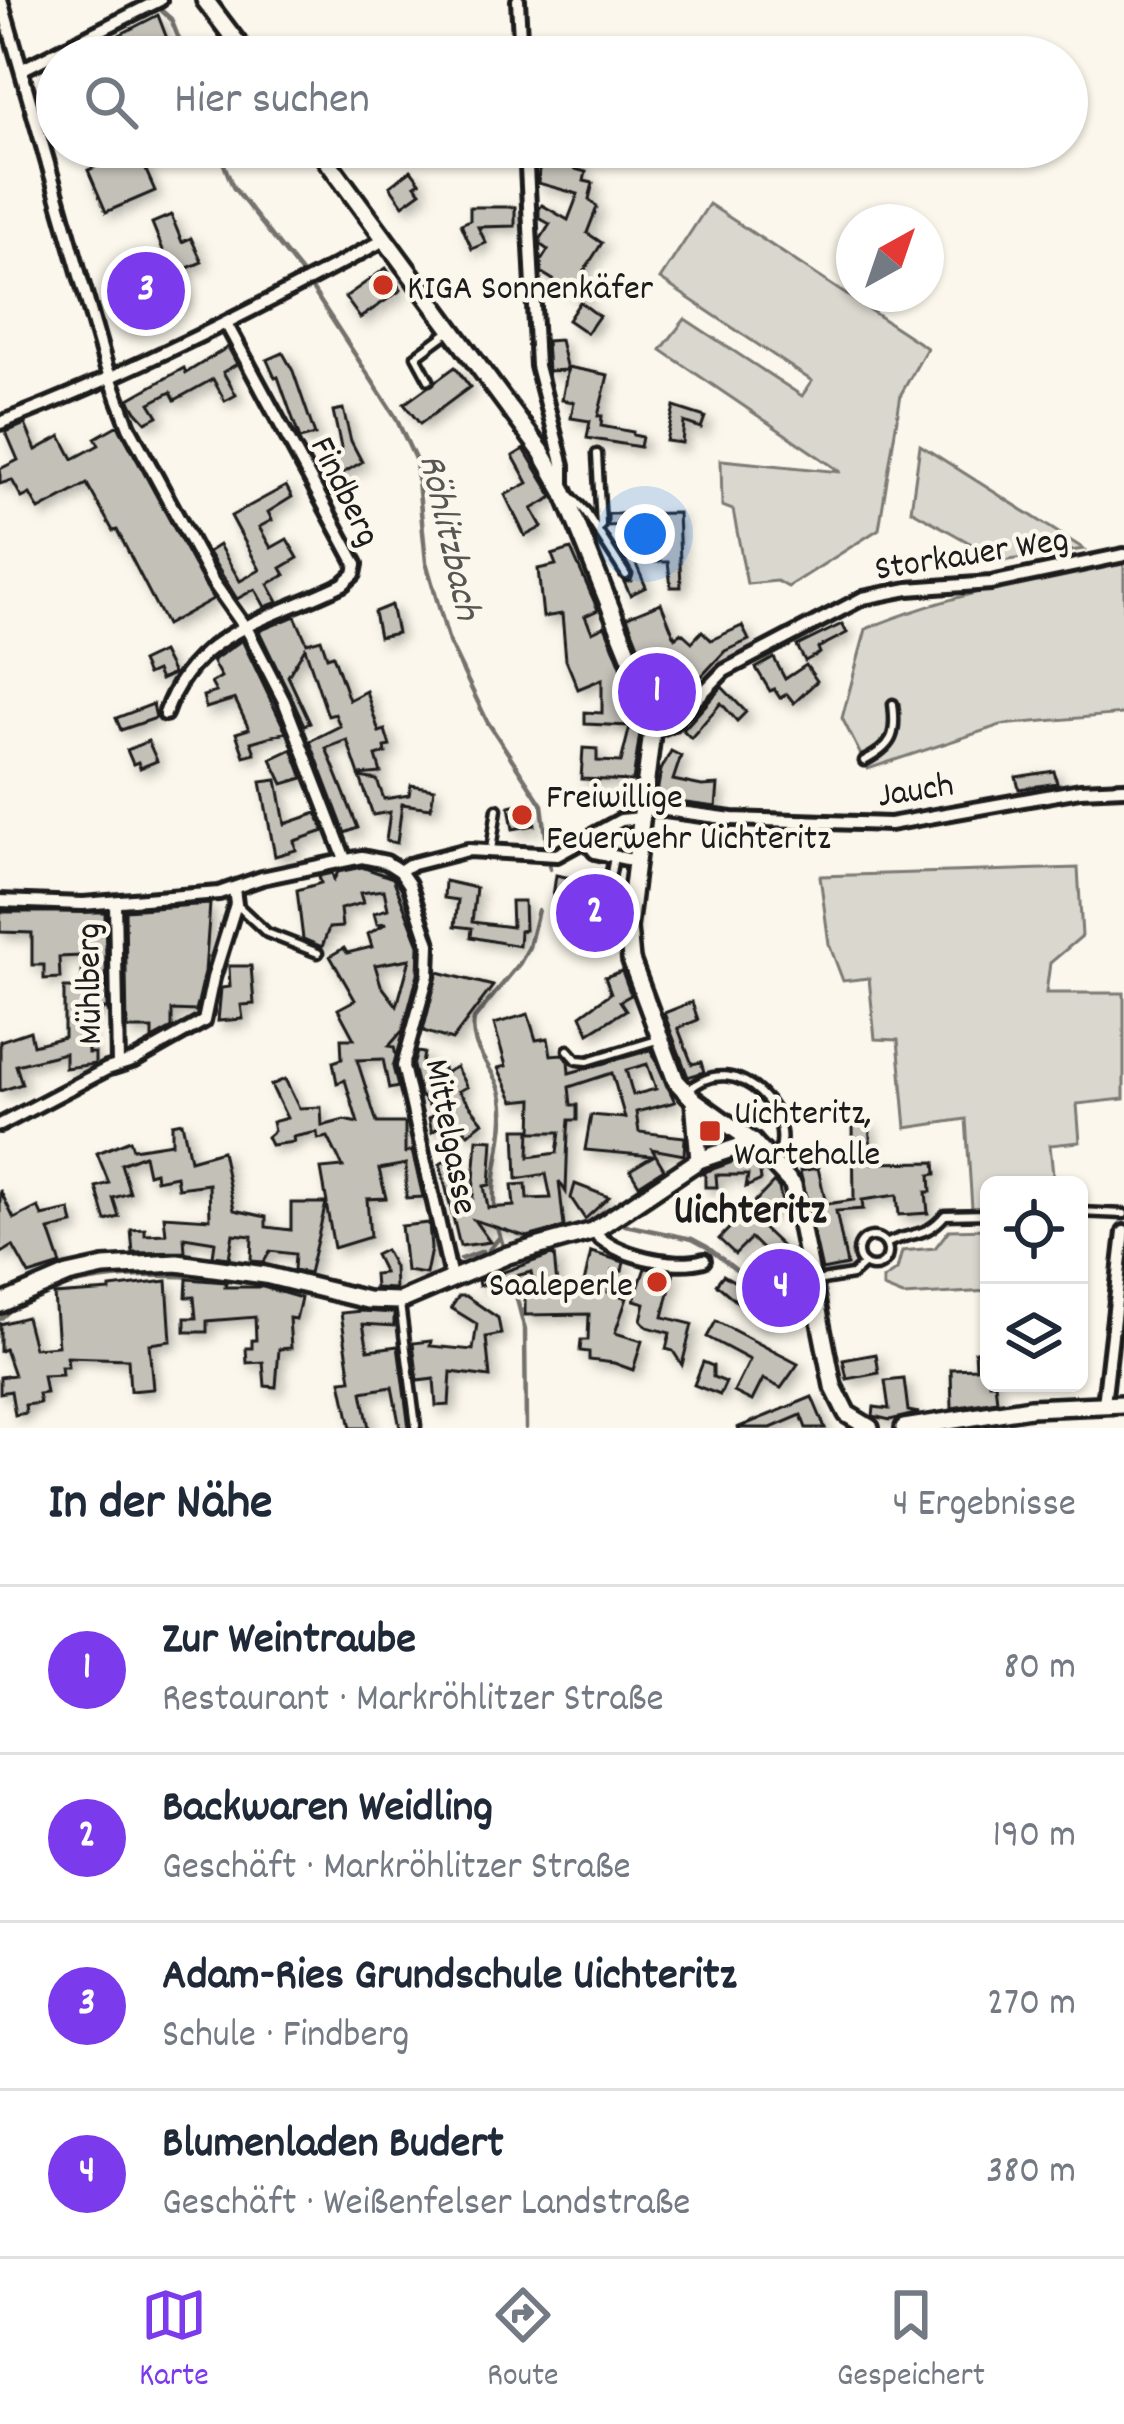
<!DOCTYPE html>
<html lang="de">
<head>
<meta charset="utf-8">
<style>
	:root { --surface:#fff; --page:#f2f2f3; --text:#1f2937; --muted:#747a83; --line:#e0e1e3; --accent:#7c3aed }
	body { margin:0; font-family:Dekko,sans-serif; background:var(--page); color:var(--text) }
	.controls { position:absolute; right:36px; bottom:36px; display:grid; overflow:hidden; border-radius:18px; box-shadow:0 3px 9px #0004 }
	.controls button { width:108px; height:108px; display:grid; place-items:center; padding:0; border:0; border-bottom:3px solid var(--line); background:var(--surface); color:var(--text); font:60px sans-serif }
	.compass { position:absolute; left:836px; top:204px; width:108px; height:108px; border-radius:50%; background:var(--surface); box-shadow:0 3px 9px #0004; rotate:40deg }
	.you { position:absolute; left:645px; top:534px; width:42px; height:42px; margin:-30px; border:9px solid #fff; border-radius:50%; background:#1a73e8; box-shadow:0 0 0 18px #1a73e833 }
	.badge { display:grid; place-items:center; width:78px; height:78px; border-radius:50%; background:var(--accent); color:#fff; font-size:39px; font-weight:700 }
	.pin { position:absolute; translate:-50% -50%; border:6px solid #fff; box-shadow:0 3px 12px #0006 }
	.list { margin:0; padding:0; list-style:none }
	h2 { display:flex; justify-content:space-between; align-items:center; height:156px; margin:0; padding:0 48px; font-size:51px }
	h2 small { font-size:39px; font-weight:400; color:var(--muted) }
	.list li { display:grid; grid-template-columns:78px 1fr auto; gap:36px; align-items:center; box-sizing:border-box; height:168px; padding:0 48px; border-top:3px solid var(--line) }
	.list b { display:block; font-size:45px; white-space:nowrap }
	.list p { margin:0; font-size:39px; white-space:nowrap; color:var(--muted) }
	.list em { font-size:39px; font-style:normal; color:var(--muted) }
	.icon { flex:none; width:66px; height:66px; fill:none; stroke:currentColor; stroke-width:2; stroke-linecap:round; stroke-linejoin:round }
	.map { position:relative; flex:none; width:1124px; height:1428px; overflow:hidden }
	.search { position:absolute; background:var(--surface); box-shadow:0 3px 9px #0004; left:36px; right:36px; top:36px; height:132px; display:flex; align-items:center; gap:30px; box-sizing:border-box; padding:0 42px; border-radius:66px; color:var(--muted); font-size:45px }
	.sheet { height:828px; background:var(--surface) }
	nav { display:flex; justify-content:space-around; align-items:center; box-sizing:border-box; height:168px; border-top:3px solid var(--line); background:var(--surface); font-size:33px; color:var(--muted) }
	nav a { display:grid; justify-items:center; gap:6px }
	nav .on { color:var(--accent) }
	.map>svg:first-child { display:block }
	.green { fill:#dad7ce; stroke:#7b7a75; stroke-width:3 }
	.lines { fill:none; stroke-linecap:round; stroke-linejoin:round }
	.stream { stroke:#74726e; stroke-width:4.5 }
	.building { fill:#c3c0b8; stroke:#1c1c1c; stroke-width:3; fill-rule:evenodd; filter:url(#shadow) }
	.lane-casing { stroke:#1c1c1c; stroke-width:15 }
	.street-casing { stroke:#1c1c1c; stroke-width:20 }
	.secondary-casing { stroke:#1c1c1c; stroke-width:24 }
	.lane { stroke:#fbf7ec; stroke-width:6 }
	.street { stroke:#fbf7ec; stroke-width:10 }
	.secondary { stroke:#fbf7ec; stroke-width:15 }
	.poi-dot { fill:#c8321e; stroke:#fbf7ec; stroke-width:4.5 }
	.labels { text-anchor:middle; stroke-width:9; stroke-linejoin:round; paint-order:stroke }
	.poi-label { font-size:36px; fill:#1c1c1c; stroke:#fbf7ec; text-anchor:start }
	.street-label { font-size:36px; fill:#1c1c1c; stroke:#fbf7ec }
	.water-label { font-size:39px; font-style:italic; fill:#575653; stroke:#fbf7ec }
	.quarter-label { font-size:42px; font-weight:bold; fill:#1c1c1c; stroke:#fbf7ec }
</style>
</head>
<body>
<div class="map">
<svg width="1124" height="1428" viewBox="0 0 1124 1428">
	<defs>
		<filter id="shadow"><feDropShadow dx="5.5" dy="5.5" stdDeviation="6" flood-color="#0004"/></filter>
	</defs>
	<rect width="100%" height="100%" fill="#fbf7ec"/>
	<filter id="ink" filterUnits="userSpaceOnUse"><feTurbulence type="fractalNoise" baseFrequency=".00833" numOctaves="2"/><feDisplacementMap in="SourceGraphic" scale="24" xChannelSelector="R" yChannelSelector="G"/><feConvolveMatrix kernelMatrix="1 2 1 2 8 2 1 2 1" color-interpolation-filters="sRGB"/></filter>
	<g filter="url(#ink)">
		<g class="green">
			<path d="M709,204L927,348L901,394L879,529L788,587L777,581L747,584L733,510L722,506L721,460L841,472L661,350L685,319L802,396L812,381L660,279Z"/>
			<path d="M920,445L1084,549L1002,561L911,510Z"/>
			<path d="M1124,564V714L1001,725L868,769L842,718L866,629C949,594 1036,578 1124,564Z"/>
			<path d="M1078,868L1082,936L1050,963L1046,993H1124V1099L1077,1104L1080,1142L1050,1145L1054,1185H989V1207L972,1208L966,1119L906,1128L898,1040L875,1039L869,978L843,981L829,944L820,876Z"/>
			<path d="M989,1229V1291L903,1296L883,1288V1279L897,1270L902,1251L935,1248L949,1230Z"/>
		</g>
		<g class="lines">
			<g class="stream">
				<path d="M162,11L171,19L186,57"/>
				<path d="M217,147L233,187L303,275"/>
				<path d="M311,287L395,416L416,461L426,562L449,642L487,721L542,805L550,869"/>
				<path d="M495,1212C489,1173 508,1134 502,1098C497,1068 468,1052 474,1019L520,963L529,947L538,910"/>
				<path d="M496,1223L503,1246"/>
				<path d="M625,1225L692,1239L707,1247L756,1286"/>
				<path d="M489,1250L499,1238"/>
				<path d="M461,1259L483,1251"/>
				<path d="M513,1284L525,1330L526,1428"/>
				<path d="M46,1292C126,1266 214,1276 296,1290"/>
				<path d="M0,1319L18,1303"/>
			</g>
		</g>
		<g class="building">
			<path d="M158,15L174,57H138L136,40L125,45L119,35Z"/>
			<path d="M536,147H559L581,157L575,169L586,172L584,181L593,183L589,199L597,207L587,233L602,243L582,274L593,282L583,298L542,273L541,261L548,250L541,245L540,240L550,224L539,218V209L542,205L568,220L578,194L538,183L540,158H536Z"/>
			<path d="M137,150L155,191L106,212L88,170Z"/>
			<path d="M411,170L420,182L415,185L421,192L403,205L390,186Z"/>
			<path d="M470,207H515V226L478,227L486,243L472,249L461,224L470,220Z"/>
			<path d="M171,215L182,242L191,238L202,262L173,274L184,298L169,305L167,299L144,308L147,316L125,325L108,285L131,276L137,290L158,281L152,266L167,260L152,223Z"/>
			<path d="M386,268L401,290L360,318L345,297Z"/>
			<path d="M580,302L599,316L587,333L568,320Z"/>
			<path d="M560,340L567,370L548,371L546,341Z"/>
			<path d="M228,347L237,364L223,372L236,395L225,401L213,379L175,400L171,392L150,403L158,416L146,422L136,411L129,399L184,368L186,373Z"/>
			<path d="M283,353L293,371L315,435L300,439L278,377L275,378L267,360Z"/>
			<path d="M455,367L470,387L420,424L404,404Z"/>
			<path d="M568,367L608,375L598,416H602L601,426L633,432V435L642,437L640,447L587,438L590,421L571,418L574,402L562,400Z"/>
			<path d="M674,407L705,417L701,428L684,422L682,443L666,441Z"/>
			<path d="M343,409L351,441L362,462L324,484L315,467L342,452L333,411Z"/>
			<path d="M25,424L36,450L61,436L73,459L99,445L95,438L118,425L213,599L166,625L117,530L113,531L87,484L39,510L30,494L22,498L12,480L0,484V469L18,460L6,432Z"/>
			<path d="M524,449L553,497L532,509L542,527L525,536L505,495L528,483L513,456Z"/>
			<path d="M286,486L292,497L268,512L272,520L259,527L271,548L287,539L298,558L281,568L285,575L268,584L278,602L265,607L255,589L237,599L208,552L219,545L240,581L260,570L231,516Z"/>
			<path d="M678,513L681,587H671L668,562H635L646,587L630,595L624,582L631,581L633,574L624,558V540L629,551H644L643,524L608,526V514Z"/>
			<path d="M571,549L598,610L585,616L592,632L605,626L637,706L640,733L633,781L581,779L583,748L597,749V761L621,762L630,726L585,724V712L602,713V679L578,689L566,660L562,614L543,617L538,569L556,565L552,555Z"/>
			<path d="M661,603L675,638L681,632L692,642L702,631L711,640L742,626L749,640L725,651L669,711L661,703L627,617Z"/>
			<path d="M391,605L397,633L379,637L374,612Z"/>
			<path d="M295,616L307,643L321,639L327,657L333,655L349,700L366,691L379,732L385,730L390,746L385,747L386,753L376,756L381,773L359,775L347,740L326,748L358,828L345,833L310,741L340,726L335,714L328,716L305,648L288,676L310,723L304,725L259,631Z"/>
			<path d="M842,624L847,633L818,648L820,653L805,661L797,646Z"/>
			<path d="M242,640L286,732L251,742L255,753L244,756L236,733L249,729L235,699L206,708L203,696L216,692L211,683L221,677L212,661Z"/>
			<path d="M162,652L173,674L160,680L156,671L147,675L141,662Z"/>
			<path d="M774,658L785,679L806,665L817,681L794,703L787,694L780,698L774,689L770,691L756,668Z"/>
			<path d="M722,687L746,712L737,721L721,703L691,738L683,730Z"/>
			<path d="M153,704L156,718L121,730L116,718Z"/>
			<path d="M148,741L157,761L140,768L138,762L133,764L127,750Z"/>
			<path d="M292,749L303,778L283,784L271,759Z"/>
			<path d="M671,751L681,756L673,780L702,786L718,785L716,807L656,799L661,770Z"/>
			<path d="M1054,771L1057,783L1019,789L1016,777Z"/>
			<path d="M360,777L377,780L384,799L409,795L411,785L434,789L431,808L402,804L397,843L386,841L390,812L373,815Z"/>
			<path d="M277,780L285,824L317,813L324,831L294,841L296,850L275,856L261,782Z"/>
			<path d="M530,802L535,825L513,829L509,806Z"/>
			<path d="M362,867L393,878L419,945L418,974L403,1030L389,1046L394,1047L396,1056L393,1067L398,1087L389,1089L383,1059L357,1060L377,1123H405V1153L412,1151L423,1197L406,1198V1164L379,1169L386,1198L367,1199L370,1237L334,1248L326,1203L309,1273L294,1270L295,1254L270,1251L264,1262L251,1261L252,1236L233,1234L229,1258L213,1256L215,1242L184,1237L185,1252L133,1253L131,1230L145,1229V1235L166,1234L164,1216L210,1219L209,1184L178,1188L176,1176L156,1180L155,1172L148,1174L144,1155L121,1164L130,1193L113,1198L119,1217L106,1221L96,1187L109,1183L97,1153L130,1140L133,1149L172,1143V1124L182,1122L190,1160L222,1151L234,1210L266,1217V1227L291,1230V1203H327L321,1169L343,1167L328,1137L318,1139L317,1132L293,1137L294,1142L271,1145L267,1137L274,1131L272,1122L287,1118L271,1085L285,1079L299,1108L321,1107L322,1126L344,1120L358,1123L345,1080L337,1083L333,1062L342,1059L341,1039H354L338,1009L355,1000L330,956L344,948L347,953L372,947L368,934L387,923L377,924L374,913L388,909L384,890L360,893L363,903L340,909L342,927L329,928L322,947L303,939L297,890L321,883L319,876L332,873L334,879L338,872ZM410,959L397,1006L381,985L375,965Z"/>
			<path d="M556,875L601,884L599,920L551,911Z"/>
			<path d="M445,881L476,888L472,922L512,927L511,901H524L525,930L520,931L519,946L471,937L472,928L455,926L458,900L444,898Z"/>
			<path d="M210,904L205,972L196,1011L172,1010V1028L152,1039V1029H127L125,910Z"/>
			<path d="M0,912H105L107,1009H87L88,1053H95V1064L65,1068V1053L16,1065L22,1084L0,1091V1041L30,1031L33,1045L64,1037V988H83L81,956L59,957L60,978L44,979V965H32V933L0,932Z"/>
			<path d="M229,966H251L254,1004L241,1005L243,1019L218,1021L221,988L230,987Z"/>
			<path d="M622,971L631,995L620,1001L626,1010L589,1033L581,1015L611,993L605,977Z"/>
			<path d="M438,972L493,986L452,1040L423,1031Z"/>
			<path d="M692,1002L698,1020L678,1028L692,1064L701,1062L704,1072L688,1077L664,1013Z"/>
			<path d="M528,1014L536,1040L548,1038L551,1055L562,1054L568,1061L569,1073L651,1050L675,1102L636,1112L639,1132L685,1137L684,1155L652,1149L664,1169L639,1185L630,1170L653,1156L585,1150L591,1115L625,1118L612,1073L569,1087L571,1105H577V1120H569L568,1132L566,1192L559,1181L564,1227L527,1237L474,1220L490,1242L460,1246L440,1164L453,1157L473,1195L477,1139L493,1140L490,1185L484,1186L488,1208L514,1206L512,1185L526,1184L527,1199L551,1198L546,1174L517,1179L515,1129H530L529,1157L557,1153L560,1132H532L533,1099L514,1101L498,1068L506,1066L494,1024ZM647,1064L656,1089L633,1095L626,1070Z"/>
			<path d="M417,1052L424,1053L421,1069L442,1063L444,1073L456,1067L467,1087L458,1091L483,1122L468,1134L454,1117L432,1132L429,1118L436,1113L420,1095L413,1066Z"/>
			<path d="M869,1124L872,1163L935,1162L936,1174L930,1175L931,1192H926L928,1213L899,1215L897,1195L862,1200L863,1209L836,1211L847,1265L822,1270L800,1171L818,1168L826,1204L854,1200L853,1125Z"/>
			<path d="M753,1159L759,1166L761,1180L746,1187L748,1175H716L717,1187H705V1174H699L735,1161Z"/>
			<path d="M774,1182L779,1188L783,1209L749,1215L792,1256L778,1271L793,1286L790,1291L801,1301V1308L790,1311L787,1294L768,1319L761,1322L716,1284L723,1275L746,1288L773,1260L751,1238L735,1254L719,1239Z"/>
			<path d="M575,1184L609,1197L585,1219L571,1198Z"/>
			<path d="M0,1190L14,1219L38,1207L42,1216L70,1210L73,1224L49,1230L61,1265L29,1275L13,1246L0,1254Z"/>
			<path d="M429,1223L431,1249L426,1274L406,1271L401,1226Z"/>
			<path d="M385,1250L394,1267L395,1289L375,1288L374,1274L384,1273L375,1255Z"/>
			<path d="M591,1252L624,1262L622,1271L612,1270L608,1292L627,1298L615,1333L642,1341L633,1370L614,1363L589,1360V1352L580,1351L581,1340H588L589,1314L525,1315V1297H535L531,1272L479,1286L478,1281L554,1254L558,1296H581Z"/>
			<path d="M645,1268L674,1272L663,1317L692,1324L682,1365L673,1351L666,1349L670,1333L647,1327L641,1320L645,1303L634,1300Z"/>
			<path d="M187,1279L226,1282L225,1287H263L301,1298L296,1319L289,1318L291,1348L279,1349L276,1387L265,1386L263,1362L247,1363L246,1348H252V1340H256L255,1317L207,1321V1332H185V1318H196L194,1297H186Z"/>
			<path d="M167,1281L171,1341L149,1344L153,1389L130,1391L128,1359L67,1357L68,1367H61L62,1375L43,1376L46,1393L38,1394L40,1403L25,1405L26,1413L15,1415L11,1391L0,1393V1377L14,1375L5,1349L0,1351V1324L26,1317L34,1348L58,1346L54,1295L110,1291V1288Z"/>
			<path d="M459,1296H466L498,1318L501,1334L486,1337L490,1377L451,1372L449,1405L436,1406L434,1379L418,1381L413,1343L431,1341L430,1346L473,1350L477,1324L451,1308Z"/>
			<path d="M361,1311L394,1313V1326L363,1324L368,1350L398,1346L409,1428H400L392,1387L362,1392L369,1428H351L341,1381L351,1380L341,1313Z"/>
			<path d="M716,1321L798,1364L781,1388L763,1379L752,1401L734,1392L750,1360L707,1337Z"/>
			<path d="M975,1351H989V1383H995L997,1401L952,1408L951,1369L976,1368Z"/>
			<path d="M876,1354L879,1373L847,1379L843,1360Z"/>
			<path d="M703,1362L713,1366V1377L726,1382L720,1395L694,1385Z"/>
			<path d="M904,1379L908,1411L919,1413L890,1420L873,1416L874,1407L889,1409L885,1381Z"/>
			<path d="M812,1397L825,1428H806L801,1415L771,1428H737Z"/>
		</g>
		<g class="lines">
			<defs>
				<g id="lane">
					<path d="M429,380L416,356L451,330"/>
					<path d="M597,454L601,525L598,530"/>
					<path d="M571,496L585,511L626,575"/>
					<path d="M864,761C893,746 897,735 893,704"/>
					<path d="M491,850L497,809"/>
					<path d="M614,857C609,887 597,915 625,936"/>
					<path d="M236,904L267,933L318,953"/>
					<path d="M568,1050L577,1060L588,1061L657,1040"/>
					<path d="M688,1091C736,1044 804,1120 774,1161"/>
					<path d="M1079,1212L1124,1214"/>
					<circle cx="873" cy="1252" r="15"/>
					<path d="M886,1244C910,1231 925,1239 945,1215L989,1214"/>
					<path d="M816,1281L852,1275L864,1264"/>
					<path d="M400,1304L416,1426"/>
				</g>
				<g id="street">
					<path d="M1,0L106,366L129,427L213,582L249,633L284,701L345,859"/>
					<path d="M518,0L521,57"/>
					<path d="M23,69L160,0"/>
					<path d="M526,147L537,366L563,466V490"/>
					<path d="M0,423C134,372 260,307 386,239"/>
					<path d="M165,714C194,630 270,620 343,584L354,574L356,564L227,325"/>
					<path d="M652,731L672,724L724,671L863,598L908,589L991,583L1124,555"/>
					<path d="M643,807L732,819L890,824L1080,790L1124,788"/>
					<path d="M586,841L595,852L636,861"/>
					<path d="M400,871L409,865L468,850L557,855L621,820L641,818"/>
					<path d="M0,901L83,904L219,893L262,878L362,857L386,862L400,871L409,884L429,944L428,975L403,1066L451,1277"/>
					<path d="M115,902L118,1065"/>
					<path d="M0,1125L107,1069L135,1060L204,1021L213,978L236,904L234,889"/>
					<path d="M593,1231C614,1256 675,1269 704,1260"/>
					<path d="M1104,1404L1124,1232"/>
				</g>
				<g id="secondary">
					<path d="M205,0L248,57"/>
					<path d="M317,147L541,451L563,490L649,703L652,731L628,928L631,960L676,1081L694,1100L753,1142L793,1185L833,1386L847,1414L870,1428"/>
					<path d="M694,1100L699,1160"/>
					<path d="M0,1304L68,1275L104,1267L177,1263L265,1275L367,1300L400,1301L508,1255L593,1231L699,1160L753,1142"/>
					<path d="M904,1428L1030,1408L1124,1404"/>
				</g>
			</defs>
			<use href="#lane" class="lane-casing"/>
			<use href="#street" class="street-casing"/>
			<use href="#secondary" class="secondary-casing"/>
			<use href="#lane" class="lane"/>
			<use href="#street" class="street"/>
			<use href="#secondary" class="secondary"/>
		</g>
	</g>
	<g class="poi-dot">
		<circle cx="383" cy="285" r="12"/>
		<circle cx="522" cy="815" r="12"/>
		<rect x="698" y="1119" width="24" height="24" rx="6"/>
		<circle cx="657" cy="1282" r="12"/>
	</g>
	<g class="labels">
		<g class="poi-label">
			<text x="407" y="298">KIGA Sonnenkäfer</text>
			<text x="546" y="807">Freiwillige<tspan x="546" dy="41">Feuerwehr Uichteritz</tspan></text>
			<text x="734" y="1123">Uichteritz,<tspan x="734" dy="41">Wartehalle</tspan></text>
			<text x="633" y="1295" text-anchor="end">Saaleperle</text>
		</g>
		<g class="street-label">
			<text transform="translate(348 490) rotate(64)" y="13">Findberg</text>
			<text transform="translate(971 551) rotate(-9)" y="13">Storkauer Weg</text>
			<text transform="translate(915 787) rotate(-9)" y="13">Jauch</text>
			<text transform="translate(86 984) rotate(-91)" y="13">Mühlberg</text>
			<text transform="translate(454 1136) rotate(79)" y="13">Mittelgasse</text>
		</g>
		<g class="water-label">
			<text transform="translate(453 536) rotate(77)" y="14">Röhlitzbach</text>
		</g>
		<g class="quarter-label">
			<text x="750" y="1222">Uichteritz</text>
		</g>
	</g>
</svg>
<div class="controls">
<button><svg class="icon" aria-label="locate" viewBox="0 0 24 24"><circle cx="12" cy="12" r="6"/><path d="M12 2v4M12 18v4M2 12h4M18 12h4"/></svg></button>
<button><svg class="icon" aria-label="layers" viewBox="0 0 24 24"><path d="M12 4l9 5-9 5-9-5zM3 14l9 5 9-5"/></svg></button>
</div>
<svg class="compass" viewBox="-18 -18 36 36"><path d="M0-13l5 13h-10z" fill="#e53935"/><path d="M0 13l5-13h-10z" fill="#747a83"/></svg>
<div class="you"></div>
<div class="pin badge" style="left:657px;top:692px">1</div>
<div class="pin badge" style="left:595px;top:913px">2</div>
<div class="pin badge" style="left:146px;top:291px">3</div>
<div class="pin badge" style="left:781px;top:1288px">4</div>
<div class="search"><svg class="icon" aria-label="search" viewBox="0 0 24 24"><circle cx="10" cy="10" r="6"/><path d="M15 15l6 6"/></svg>Hier suchen</div>
</div>
<section class="sheet">
<h2>In der Nähe<small>4 Ergebnisse</small></h2>
<ul class="list">
<li><span class="badge">1</span><div><b>Zur Weintraube</b><p>Restaurant · Markröhlitzer Straße</p></div><em>80 m</em></li>
<li><span class="badge">2</span><div><b>Backwaren Weidling</b><p>Geschäft · Markröhlitzer Straße</p></div><em>190 m</em></li>
<li><span class="badge">3</span><div><b>Adam-Ries Grundschule Uichteritz</b><p>Schule · Findberg</p></div><em>270 m</em></li>
<li><span class="badge">4</span><div><b>Blumenladen Budert</b><p>Geschäft · Weißenfelser Landstraße</p></div><em>380 m</em></li>
</ul>
</section>
<nav>
<a class="on"><svg class="icon" aria-label="map" viewBox="0 0 24 24"><path d="M3 6l6-2 6 2 6-2v14l-6 2-6-2-6 2zM9 4v14M15 6v14"/></svg>Karte</a>
<a><svg class="icon" aria-label="directions" viewBox="0 0 24 24"><path d="M12 3l9 9-9 9-9-9zM9 14v-3h6M13 9l2 2-2 2"/></svg>Route</a>
<a><svg class="icon" aria-label="saved" viewBox="0 0 24 24"><path d="M7 4h10v16l-5-4-5 4z"/></svg>Gespeichert</a>
</nav>
</body>
</html>
